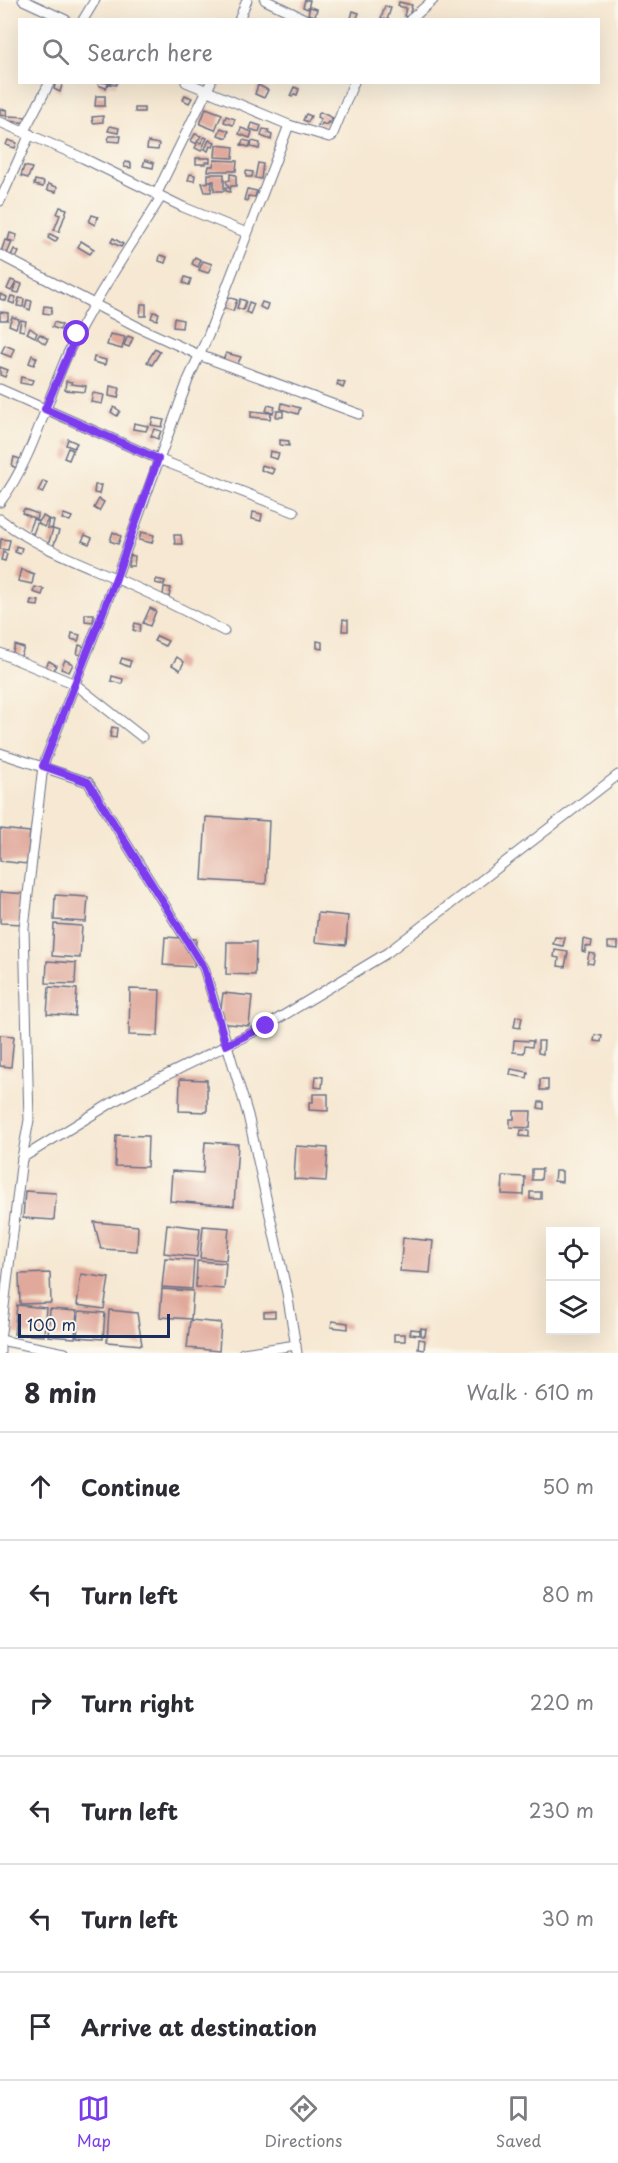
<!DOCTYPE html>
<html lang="en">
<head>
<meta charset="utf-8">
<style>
	:root { --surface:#fff; --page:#f2f2f3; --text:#2b2b33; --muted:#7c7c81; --line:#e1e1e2; --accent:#7c3aed }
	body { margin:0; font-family:"Playpen Sans",sans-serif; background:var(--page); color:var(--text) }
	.controls { position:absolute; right:18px; bottom:18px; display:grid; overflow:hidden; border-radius:0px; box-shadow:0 6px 24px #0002 }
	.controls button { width:54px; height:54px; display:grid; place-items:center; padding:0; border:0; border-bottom:2px solid var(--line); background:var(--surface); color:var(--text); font:30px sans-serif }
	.scale { position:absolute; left:18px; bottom:15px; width:152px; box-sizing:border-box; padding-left:6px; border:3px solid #1b2f5e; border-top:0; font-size:16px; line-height:21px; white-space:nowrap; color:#1b2f5e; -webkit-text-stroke:4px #fbf7ec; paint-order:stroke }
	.stop { position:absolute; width:18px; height:18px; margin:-14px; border:4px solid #7c3aed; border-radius:50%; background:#fff }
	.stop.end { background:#7c3aed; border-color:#fff; box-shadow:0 2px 6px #0008 }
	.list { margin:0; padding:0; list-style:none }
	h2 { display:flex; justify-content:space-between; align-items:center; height:78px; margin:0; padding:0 24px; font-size:26px }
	h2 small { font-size:20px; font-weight:400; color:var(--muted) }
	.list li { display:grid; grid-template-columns:39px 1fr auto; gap:18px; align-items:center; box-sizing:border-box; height:108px; padding:0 24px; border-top:2px solid var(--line) }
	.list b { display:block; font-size:22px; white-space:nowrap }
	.list em { font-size:20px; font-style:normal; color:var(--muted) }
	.icon { flex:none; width:33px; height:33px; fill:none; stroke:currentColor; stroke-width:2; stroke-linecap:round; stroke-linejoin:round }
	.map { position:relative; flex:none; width:618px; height:1353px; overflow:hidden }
	.search { position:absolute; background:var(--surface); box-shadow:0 6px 24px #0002; left:18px; right:18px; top:18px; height:66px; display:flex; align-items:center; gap:15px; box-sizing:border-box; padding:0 21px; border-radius:0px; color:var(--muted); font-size:22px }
	.sheet { height:726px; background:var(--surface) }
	nav { display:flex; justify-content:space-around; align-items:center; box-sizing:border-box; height:84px; border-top:2px solid var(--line); background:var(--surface); font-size:16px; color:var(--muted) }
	nav a { display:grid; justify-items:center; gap:3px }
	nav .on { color:var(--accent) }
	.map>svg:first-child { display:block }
	.building { fill:#e0a99b }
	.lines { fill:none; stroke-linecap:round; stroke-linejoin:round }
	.minor-casing { stroke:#687087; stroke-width:11 }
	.minor { stroke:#fff; stroke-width:9 }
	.route { stroke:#7c3aed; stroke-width:8 }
</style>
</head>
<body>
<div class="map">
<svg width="618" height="1353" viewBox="0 0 618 1353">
	<rect width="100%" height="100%" fill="#fbf7ec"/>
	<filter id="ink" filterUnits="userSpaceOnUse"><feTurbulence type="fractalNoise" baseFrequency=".0167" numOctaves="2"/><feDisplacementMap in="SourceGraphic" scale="12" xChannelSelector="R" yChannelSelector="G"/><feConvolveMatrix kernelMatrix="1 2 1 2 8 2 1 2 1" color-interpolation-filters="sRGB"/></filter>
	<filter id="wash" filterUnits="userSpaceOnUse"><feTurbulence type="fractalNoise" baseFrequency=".008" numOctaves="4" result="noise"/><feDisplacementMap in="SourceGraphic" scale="24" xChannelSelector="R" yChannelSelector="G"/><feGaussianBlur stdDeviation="1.35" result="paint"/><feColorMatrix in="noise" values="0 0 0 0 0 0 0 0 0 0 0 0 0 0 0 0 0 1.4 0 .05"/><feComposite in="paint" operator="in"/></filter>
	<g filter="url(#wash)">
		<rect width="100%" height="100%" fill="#f6e8d2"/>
		<g id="blocks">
			<g class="building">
				<path d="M305,0H310L308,9L303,7Z"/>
				<path d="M399,2L412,5L409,17L404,16L406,8L398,6Z"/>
				<path d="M385,6L391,8L387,20L381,18Z"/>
				<path d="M310,7L317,9L315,16L308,14Z"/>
				<path d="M353,11L359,13L356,20L351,18Z"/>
				<path d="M56,82H63L60,92L54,89Z"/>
				<path d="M99,82L107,83L117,82L116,85L108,84L106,88L98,85Z"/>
				<path d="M258,85L268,90L264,98L255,94Z"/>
				<path d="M294,87L299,89L297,95L294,94L292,97L290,96Z"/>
				<path d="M185,95L192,98L189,103L183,100Z"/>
				<path d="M96,96H105V106H95Z"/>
				<rect x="135" y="108" width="9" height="4"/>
				<path d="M206,108L222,114L215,130L200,124Z"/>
				<path d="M0,109L7,110L6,116L0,115Z"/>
				<path d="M320,112L333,118L330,123L328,122L326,125L322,123L321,126L318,125L321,119L317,117Z"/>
				<path d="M306,114L311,116L308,122L303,120Z"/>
				<path d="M7,116L29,117V123L7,121Z"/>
				<path d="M103,116V122L93,123L92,117Z"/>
				<path d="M226,116L235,119L233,125L224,122Z"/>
				<path d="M252,123L261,126L259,132L250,129Z"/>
				<path d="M110,126L119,128L118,133L108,131Z"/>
				<path d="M221,128L229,131L227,138L218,135Z"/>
				<path d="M241,128L252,132L250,138L239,134Z"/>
				<path d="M263,129L269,130L268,133L272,135L271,140L261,136Z"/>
				<path d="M195,134L201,136L197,142L201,143L204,137L207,138L201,151L195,148L197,144L191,141Z"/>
				<path d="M109,136H121L120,142L108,141Z"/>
				<path d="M8,140L17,143L15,148L6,145Z"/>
				<path d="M209,140L215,142L213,147L210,146L208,151L205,149Z"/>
				<path d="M243,140L251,142L249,147L241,145Z"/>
				<path d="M252,141L260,143L259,149L251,147Z"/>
				<path d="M148,142L159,144L158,150L147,149Z"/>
				<path d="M216,145L234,147L233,158L215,157Z"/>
				<path d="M196,158H210V162H205V164H196Z"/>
				<path d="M145,160L154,163L153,168L143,166Z"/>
				<path d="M214,160L237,161L236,171H208L209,166H213Z"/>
				<path d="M125,162L131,163V168L124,167Z"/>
				<path d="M258,163L263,164L261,179L255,178Z"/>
				<path d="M24,166L32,168L28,178L21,176Z"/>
				<path d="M246,171L253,172L252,177H246Z"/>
				<path d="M190,174L195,175L194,181L188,180Z"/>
				<path d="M208,174H224V191H214V181H208Z"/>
				<path d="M230,174L236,175V186H231L230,192L226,191V187L229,188L226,181L230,180Z"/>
				<path d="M35,180L44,182L43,187L34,185Z"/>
				<path d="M212,182L211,192H205L202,183Z"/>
				<path d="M48,184L57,187L56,192L47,190Z"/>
				<path d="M247,189L257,191L255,197L248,196L247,201L244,200Z"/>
				<path d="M60,207L67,209L59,232L54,230L60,215L57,214Z"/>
				<path d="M92,215L98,217L95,225L89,222Z"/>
				<path d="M10,233L17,235L15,242L8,240Z"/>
				<path d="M50,234L58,238L55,242L48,238Z"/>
				<path d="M113,238L123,244L121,247L111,242Z"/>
				<path d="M5,240L12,242L7,254L1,252Z"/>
				<path d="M81,241L94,249L90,254L78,247Z"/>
				<path d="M14,249L19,252L15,260L10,258Z"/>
				<path d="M160,255L167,257L165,263L159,261Z"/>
				<path d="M195,257L201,260L198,267L192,264Z"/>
				<path d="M203,261L212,264L208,273L199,270Z"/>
				<path d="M185,277L191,279L189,285L183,283Z"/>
				<path d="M11,280L16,282L11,291L7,289Z"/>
				<path d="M16,282L22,284L19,293L13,292Z"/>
				<path d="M0,294L7,297L6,301L0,299Z"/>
				<path d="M11,296L16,297L14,304L9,302Z"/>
				<path d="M228,297L237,300L233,311L224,308Z"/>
				<path d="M19,298L24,299L23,307L17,306Z"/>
				<path d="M240,299L246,301L243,310L237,308Z"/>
				<path d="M27,300L32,301L30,310L25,308Z"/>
				<path d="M249,302L254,304L250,314L246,312Z"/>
				<path d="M262,302L268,304L266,310L260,307Z"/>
				<path d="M141,304H146V316H140Z"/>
				<path d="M44,306L52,307L51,314L43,313Z"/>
				<path d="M0,312L8,313V320H0Z"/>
				<path d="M153,312L159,313L157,320L151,318Z"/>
				<path d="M12,317L19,319L16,328L9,325Z"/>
				<path d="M174,318L183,320L182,328L173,327Z"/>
				<path d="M21,320L26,321L24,331L19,330Z"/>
				<path d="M54,322L62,325L60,330L52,327Z"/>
				<path d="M30,328L37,333L35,337L27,333Z"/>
				<path d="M40,334L48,339L45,344L37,338Z"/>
				<path d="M110,334L125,337L122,349L107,345Z"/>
				<path d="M128,336L133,338L129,347L124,345Z"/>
				<path d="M5,345L14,349L11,357L1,353Z"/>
				<path d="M155,349L160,352L152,365L147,362Z"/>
				<path d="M226,353L241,357L236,367L222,363Z"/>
				<path d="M32,355L37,358L34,365L29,363Z"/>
				<path d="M94,357L106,360L105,365L93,362Z"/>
				<path d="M0,367L8,370L5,377L0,375Z"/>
				<path d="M21,377L33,380L31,385L20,383Z"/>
				<path d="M66,381L72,382L71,384L86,386L85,392L65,390Z"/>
				<path d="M338,381L345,383L343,388L337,385Z"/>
				<path d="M110,386L120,388L118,398L109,396Z"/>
				<path d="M93,393L104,395L102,404L91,402Z"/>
				<path d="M282,403L300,408L298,414L281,409Z"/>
				<path d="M268,405L275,407L273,413L266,411Z"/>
				<path d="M114,407L120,411L117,416L111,412Z"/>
				<path d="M251,411L271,413L270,419L251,417Z"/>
				<path d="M277,411H283V417H276Z"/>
				<path d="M153,418L164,420L162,427L151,425Z"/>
				<path d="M134,423L148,426L146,431L133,429Z"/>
				<path d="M154,429L161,431L158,439L151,436Z"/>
				<path d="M68,439L77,443L74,448L66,445Z"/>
				<path d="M280,440L289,441V446L280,445Z"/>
				<path d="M68,448L73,450L69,460L64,458Z"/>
				<path d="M270,451L279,453L277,459L269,457Z"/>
				<path d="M14,457L20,459L17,468L12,466Z"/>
				<path d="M262,465L274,469L272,474L261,470Z"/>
				<path d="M43,481L48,483L43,493L38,491Z"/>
				<path d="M95,485H101L99,494L94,493Z"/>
				<path d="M99,499L104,502L99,511L94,508Z"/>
				<path d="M24,509L38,514L36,519L22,513Z"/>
				<path d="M253,512L262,514L261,521L252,519Z"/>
				<path d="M64,514L72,517L70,521L62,519Z"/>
				<path d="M43,516L48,519L44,527L38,523Z"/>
				<path d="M33,519L38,521L33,534L28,532Z"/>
				<path d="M49,519L54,521L52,529L47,528Z"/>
				<path d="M53,529L59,531L53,547L48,545Z"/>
				<path d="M113,532L121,536L118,544L110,541Z"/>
				<path d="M141,532L154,535L152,543L139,540Z"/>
				<path d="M85,535L92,538L89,544L82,541Z"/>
				<path d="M174,535H181L182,544H175Z"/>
				<path d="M1,539L10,540L8,550L0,549Z"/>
				<path d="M16,546L22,548L20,554L15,552Z"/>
				<path d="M3,552L7,554L5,561L1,560Z"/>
				<path d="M129,555L135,556L134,566H128Z"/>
				<path d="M21,569L34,574L32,584L18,581Z"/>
				<path d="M156,579L165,581L164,585L155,583Z"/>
				<path d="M35,587L44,589L42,595L33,592Z"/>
				<path d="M164,587L171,588L169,597L163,595Z"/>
				<path d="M31,600L39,601L38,606L30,605Z"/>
				<path d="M150,608L156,611L150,626L143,623Z"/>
				<path d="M85,614H94L93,622L85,621Z"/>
				<path d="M343,619L348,620V631H342Z"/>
				<path d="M135,623L141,625L139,632L133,630Z"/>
				<path d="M72,633L80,635L78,641L71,639Z"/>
				<path d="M157,636L168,641L165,646L154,641Z"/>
				<path d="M317,641L322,642V649L317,648Z"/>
				<path d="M15,645L24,648L20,658L12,655Z"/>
				<path d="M79,645L85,647L83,655L77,654Z"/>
				<path d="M177,657L184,662L180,670L172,665Z"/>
				<path d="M122,658L131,661L129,667L120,663Z"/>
				<path d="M65,660L73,664L69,672L61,669Z"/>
				<path d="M49,661L56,665L53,672L45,668Z"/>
				<path d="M112,676L123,679L122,684L111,681Z"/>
				<path d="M112,727L117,728L116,738L110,737Z"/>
				<path d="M206,817L269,821L266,884L202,880Z"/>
				<path d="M0,829L30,832L27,864L0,861Z"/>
				<path d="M0,892L27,894L25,924L0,923Z"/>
				<path d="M55,895L88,897L86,922L54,920Z"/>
				<path d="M318,913L348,916L346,945L315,942Z"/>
				<path d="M54,924L82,926L80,958L52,956Z"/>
				<path d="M165,937L196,939L194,967L163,965Z"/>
				<path d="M555,937L565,938L563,946L553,944Z"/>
				<path d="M583,939L592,941L591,947L585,946V952L582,951Z"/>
				<path d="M227,942H256L255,975L226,974Z"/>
				<path d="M608,942H618V949L608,948Z"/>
				<path d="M555,950L568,952L565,967L558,966L559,958L554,957Z"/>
				<path d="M589,953L595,954L593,964L587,963Z"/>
				<path d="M47,961L76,963L75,984L46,983Z"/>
				<path d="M49,987L77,989L75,1016L47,1014Z"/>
				<path d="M130,989L160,990L158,1036L129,1035Z"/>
				<path d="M223,993L252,996L249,1026L219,1023Z"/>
				<path d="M516,1016L522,1017L520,1028L514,1027Z"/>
				<path d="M0,1035L14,1036L11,1067L0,1066Z"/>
				<path d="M595,1035L602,1036L601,1042L594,1041Z"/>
				<path d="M514,1040L533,1041L532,1047L525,1046L524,1053L513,1052Z"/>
				<path d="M538,1041H544L543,1054L538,1053Z"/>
				<path d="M511,1069L528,1072L527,1078L510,1075Z"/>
				<path d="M316,1076L323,1077L322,1088L315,1087Z"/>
				<path d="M180,1079L207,1080V1112L179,1111Z"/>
				<rect x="540" y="1079" width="8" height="11"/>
				<path d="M313,1094H328V1111L309,1110V1102H313Z"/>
				<path d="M539,1102H544V1109L538,1108Z"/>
				<path d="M514,1111H531L530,1128L510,1127V1119H514Z"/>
				<path d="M521,1130L529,1131V1137L520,1136Z"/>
				<path d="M116,1135L148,1136L147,1167L115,1166Z"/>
				<path d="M205,1142L238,1144L234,1206L170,1201L172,1171L203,1173Z"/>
				<path d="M296,1146L328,1148L326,1181L294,1179Z"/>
				<path d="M532,1169H542L541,1180H532Z"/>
				<path d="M555,1171H562V1182L554,1181Z"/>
				<path d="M503,1176L525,1177L524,1195L502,1194Z"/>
				<path d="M25,1191L56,1193L54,1220L23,1218Z"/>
				<rect x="530" y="1192" width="11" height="7"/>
				<path d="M94,1222L138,1226L137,1251L101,1249Z"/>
				<path d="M167,1224L200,1228L197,1257L164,1253Z"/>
				<path d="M203,1226L229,1228L226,1260L200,1258Z"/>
				<path d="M403,1238L433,1241L430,1273L400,1271Z"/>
				<path d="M165,1258L194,1260L192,1289L162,1287Z"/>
				<path d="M197,1261L226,1263L224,1289L196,1287Z"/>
				<path d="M50,1273L51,1303L20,1304L19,1274Z"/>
				<path d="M81,1274L109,1278L104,1309L77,1305Z"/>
				<path d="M162,1289L193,1291L191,1319L160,1317Z"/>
				<path d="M17,1305L46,1308L44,1336L14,1334Z"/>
				<path d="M50,1309L77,1311L75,1338L48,1336Z"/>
				<path d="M109,1310L137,1313L142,1345L107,1342Z"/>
				<path d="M79,1311L105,1313L103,1339L77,1337Z"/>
				<path d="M275,1311V1317H264V1312Z"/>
				<path d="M190,1320L221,1323L219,1351L187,1348Z"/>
				<path d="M332,1321L348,1323V1329L331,1327Z"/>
				<path d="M421,1328L426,1329L425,1336H421Z"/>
				<path d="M411,1329L420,1330V1335L410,1334Z"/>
				<rect x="394" y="1334" width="11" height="7"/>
				<path d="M419,1339L425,1340L424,1350L418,1349Z"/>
			</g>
		</g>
	</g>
	<g filter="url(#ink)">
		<use href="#blocks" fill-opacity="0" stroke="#687087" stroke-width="1.5"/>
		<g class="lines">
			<defs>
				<g id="minor">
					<path d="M23,0L66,20"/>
					<path d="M265,0L307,20"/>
					<path d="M83,20L95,0"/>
					<path d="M239,20L247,0"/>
					<path d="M410,20L433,0"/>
					<path d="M186,82L289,125L329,137L332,136L354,82"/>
					<path d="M0,122L83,158L183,207L247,233"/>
					<path d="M24,131L50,82"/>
					<path d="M156,195L211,82"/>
					<path d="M0,201L30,134"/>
					<path d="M0,255L138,327L199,355L359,414"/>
					<path d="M0,389L158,459L294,512"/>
					<path d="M0,502C32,461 47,399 69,351C95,297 130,248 161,197"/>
					<path d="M0,519C35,546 76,561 115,578C152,594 188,612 224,631"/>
					<path d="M0,653L75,684L142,737"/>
					<path d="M0,753L88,782L204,968L248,1115L287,1293L297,1353"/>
					<path d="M22,1158L118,1099L266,1026L387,953L618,775"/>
					<path d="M0,1340L65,1353"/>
					<path d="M0,1353V1340L22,1158L29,1120L24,928L43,766L116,578L188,380L208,336L289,125"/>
					<path d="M243,1353L296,1345"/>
				</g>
			</defs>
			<use href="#minor" class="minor-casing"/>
			<use href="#minor" class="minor"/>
		</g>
	</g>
	<g class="lines" filter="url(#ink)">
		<path class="route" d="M77,334L45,409L158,459L116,578L43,766L88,782L204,968L226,1045L266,1026"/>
	</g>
</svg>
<div class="controls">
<button><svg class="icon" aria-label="locate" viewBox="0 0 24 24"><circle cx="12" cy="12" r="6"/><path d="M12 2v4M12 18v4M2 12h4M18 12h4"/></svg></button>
<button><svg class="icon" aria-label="layers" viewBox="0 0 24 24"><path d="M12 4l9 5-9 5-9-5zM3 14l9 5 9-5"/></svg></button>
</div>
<div class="scale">100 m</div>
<div class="stop" style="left:77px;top:334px"></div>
<div class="stop end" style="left:266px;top:1026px"></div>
<div class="search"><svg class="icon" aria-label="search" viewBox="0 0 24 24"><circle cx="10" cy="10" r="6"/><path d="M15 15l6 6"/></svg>Search here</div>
</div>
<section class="sheet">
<h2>8 min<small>Walk · 610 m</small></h2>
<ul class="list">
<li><svg class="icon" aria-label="ahead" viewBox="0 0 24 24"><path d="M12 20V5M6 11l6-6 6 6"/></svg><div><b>Continue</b></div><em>50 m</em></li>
<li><svg class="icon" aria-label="left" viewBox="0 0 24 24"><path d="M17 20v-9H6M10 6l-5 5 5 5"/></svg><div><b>Turn left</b></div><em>80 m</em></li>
<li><svg class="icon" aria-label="right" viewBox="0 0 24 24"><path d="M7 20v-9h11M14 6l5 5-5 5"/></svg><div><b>Turn right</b></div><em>220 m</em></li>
<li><svg class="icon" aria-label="left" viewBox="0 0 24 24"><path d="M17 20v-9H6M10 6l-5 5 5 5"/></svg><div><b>Turn left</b></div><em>230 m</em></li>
<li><svg class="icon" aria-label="left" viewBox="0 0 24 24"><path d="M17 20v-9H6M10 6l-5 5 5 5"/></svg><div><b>Turn left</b></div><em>30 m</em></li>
<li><svg class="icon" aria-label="arrive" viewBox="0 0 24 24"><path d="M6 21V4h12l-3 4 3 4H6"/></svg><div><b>Arrive at destination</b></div></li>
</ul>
</section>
<nav>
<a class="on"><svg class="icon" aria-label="map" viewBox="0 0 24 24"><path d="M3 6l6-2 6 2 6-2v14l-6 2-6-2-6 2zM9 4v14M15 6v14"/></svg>Map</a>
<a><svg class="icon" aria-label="directions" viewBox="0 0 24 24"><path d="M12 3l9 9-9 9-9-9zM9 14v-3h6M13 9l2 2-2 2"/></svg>Directions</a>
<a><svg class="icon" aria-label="saved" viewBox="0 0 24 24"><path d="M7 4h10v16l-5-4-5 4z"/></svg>Saved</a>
</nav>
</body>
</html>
